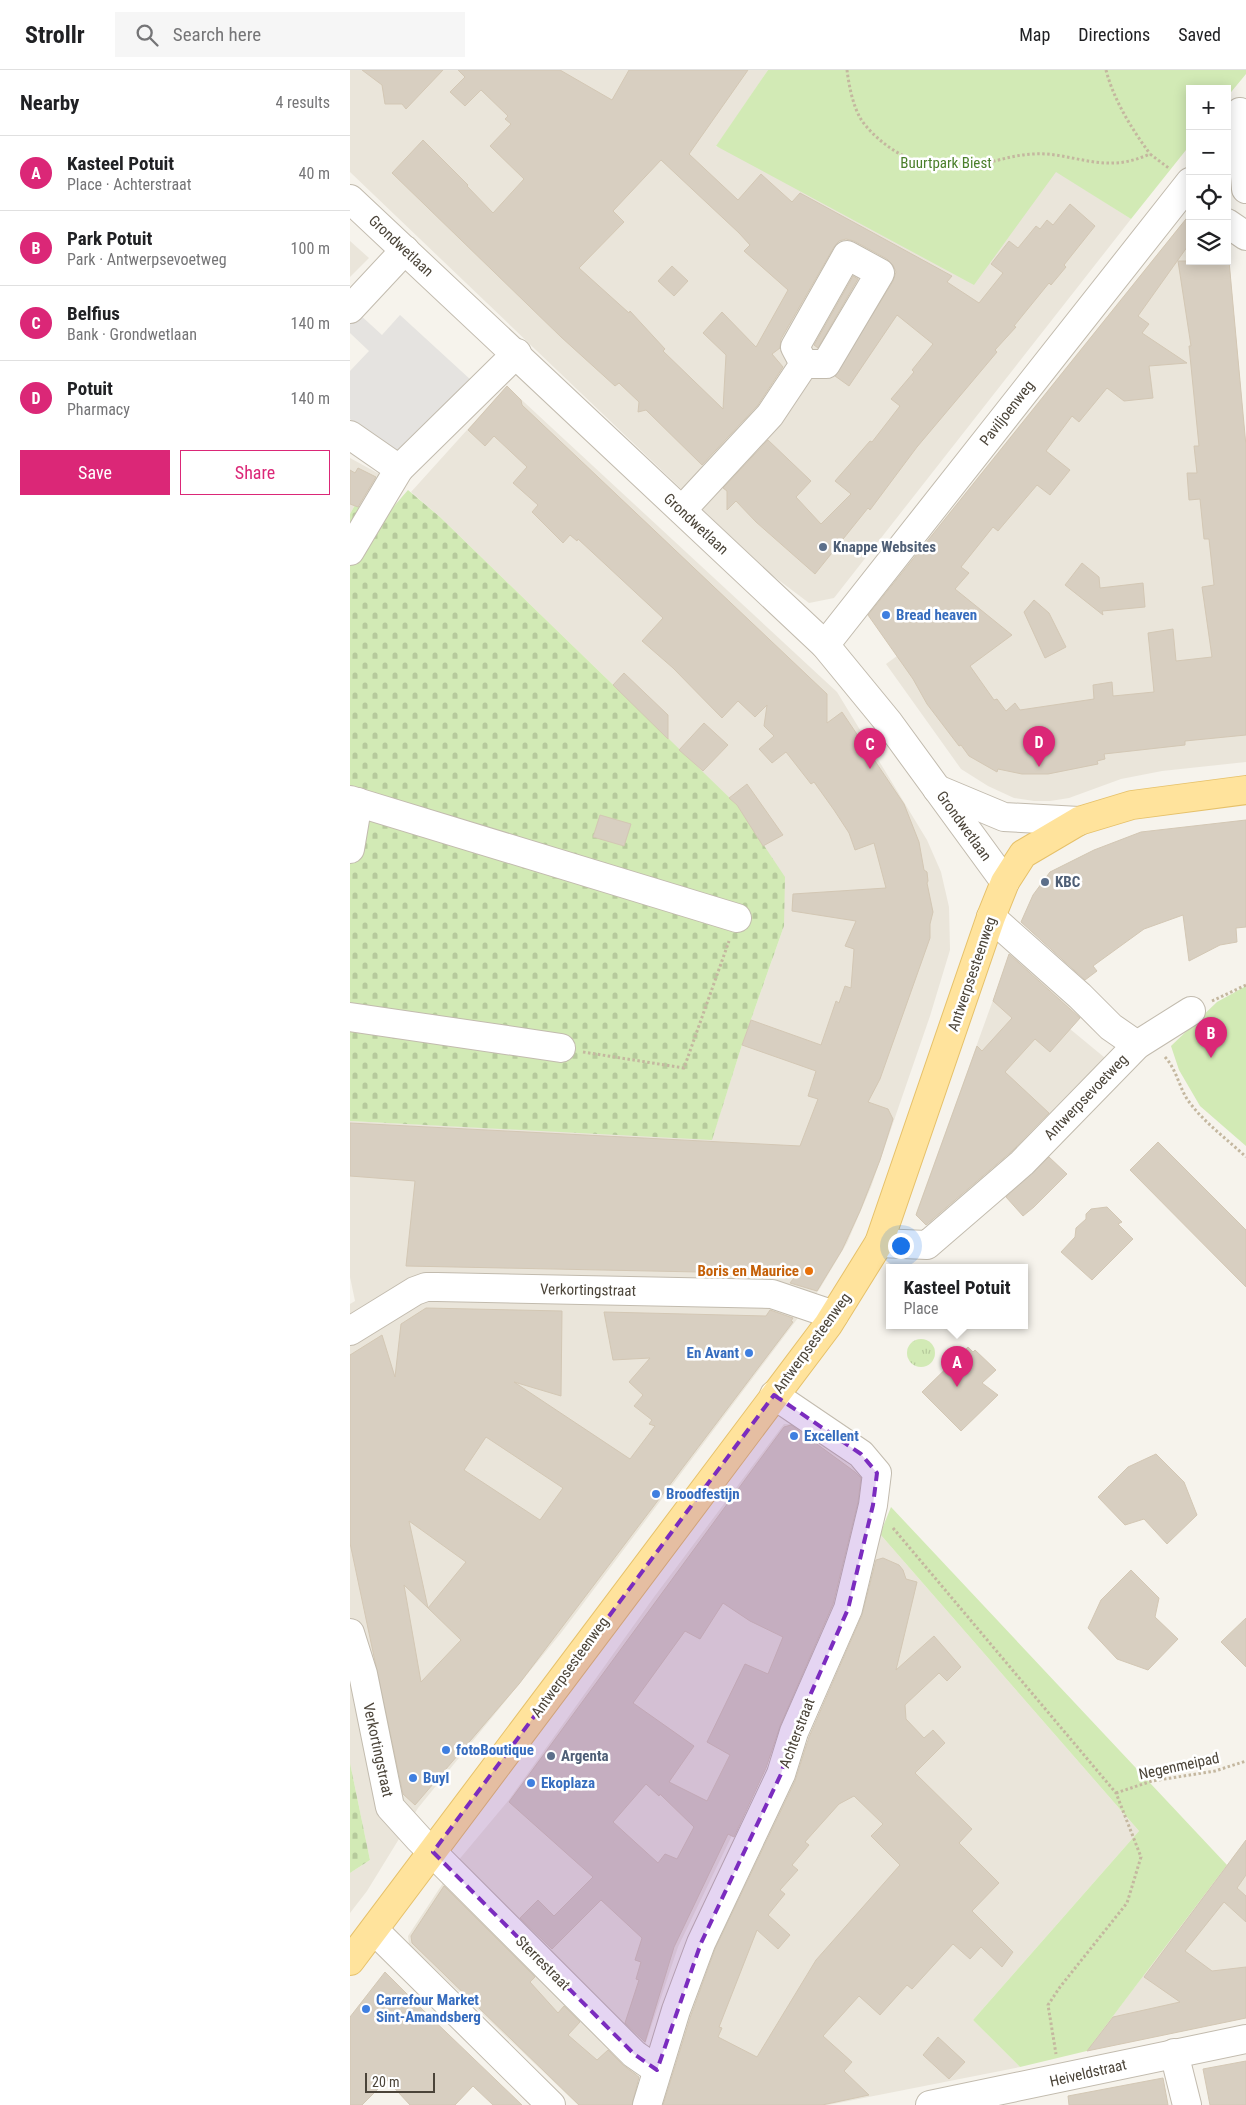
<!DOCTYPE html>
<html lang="en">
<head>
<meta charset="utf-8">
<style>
	:root { --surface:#fff; --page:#f6f6f6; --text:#202124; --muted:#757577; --line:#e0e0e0; --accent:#db2777 }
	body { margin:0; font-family:"Roboto Condensed",sans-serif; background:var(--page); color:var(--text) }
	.controls { position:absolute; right:15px; top:15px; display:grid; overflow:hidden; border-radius:0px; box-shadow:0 2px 12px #0003 }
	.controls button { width:45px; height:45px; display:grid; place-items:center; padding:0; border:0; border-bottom:1px solid var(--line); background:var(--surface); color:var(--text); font:25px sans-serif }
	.scale { position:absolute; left:15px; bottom:12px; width:70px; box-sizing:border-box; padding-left:5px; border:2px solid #4b4439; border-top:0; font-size:14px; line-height:18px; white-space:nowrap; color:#4b4439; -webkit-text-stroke:4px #fff; paint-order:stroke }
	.you { position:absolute; left:550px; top:1175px; width:18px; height:18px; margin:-12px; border:4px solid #fff; border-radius:50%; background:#1a73e8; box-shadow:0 0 0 8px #1a73e833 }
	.badge { display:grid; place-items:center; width:32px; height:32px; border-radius:50%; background:var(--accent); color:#fff; font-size:16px; font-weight:700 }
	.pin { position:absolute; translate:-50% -41px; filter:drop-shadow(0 1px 2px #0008) }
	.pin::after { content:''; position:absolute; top:26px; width:18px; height:15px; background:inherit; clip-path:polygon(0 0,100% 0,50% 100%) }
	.popup { position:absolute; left:536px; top:1194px; width:142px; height:65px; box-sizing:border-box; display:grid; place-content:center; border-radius:0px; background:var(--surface); filter:drop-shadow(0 1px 4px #0005); font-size:16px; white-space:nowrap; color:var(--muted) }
	.popup b { font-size:19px; color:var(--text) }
	.popup::after { content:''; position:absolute; left:50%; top:100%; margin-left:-10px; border:10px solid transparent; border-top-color:var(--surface) }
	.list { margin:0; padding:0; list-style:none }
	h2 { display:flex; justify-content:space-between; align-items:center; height:65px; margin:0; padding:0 20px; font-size:21px }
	h2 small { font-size:16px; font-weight:400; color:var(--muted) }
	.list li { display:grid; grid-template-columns:32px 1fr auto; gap:15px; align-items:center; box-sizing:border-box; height:75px; padding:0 20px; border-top:1px solid var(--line) }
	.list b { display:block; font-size:19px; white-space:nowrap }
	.list p { margin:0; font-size:16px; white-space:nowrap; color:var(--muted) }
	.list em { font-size:16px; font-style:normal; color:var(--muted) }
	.actions { display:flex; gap:10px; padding:15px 20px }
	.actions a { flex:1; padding:11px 0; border:1px solid var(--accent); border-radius:0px; text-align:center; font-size:18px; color:var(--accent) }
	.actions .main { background:var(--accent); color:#fff }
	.icon { flex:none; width:28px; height:28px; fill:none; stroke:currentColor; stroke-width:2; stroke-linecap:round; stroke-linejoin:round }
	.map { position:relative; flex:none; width:896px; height:2035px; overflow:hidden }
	header { display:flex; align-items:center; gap:30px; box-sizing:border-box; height:70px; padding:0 25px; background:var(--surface); border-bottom:1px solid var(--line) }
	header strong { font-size:24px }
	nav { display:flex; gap:28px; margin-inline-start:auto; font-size:18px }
	.search { width:350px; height:45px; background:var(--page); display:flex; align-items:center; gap:12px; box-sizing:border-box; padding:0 18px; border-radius:0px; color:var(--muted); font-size:19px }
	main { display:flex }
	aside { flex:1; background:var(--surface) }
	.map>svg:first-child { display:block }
	.residential { fill:#eae5da }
	.grass { fill:url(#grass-tufts) }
	.cemetery { fill:url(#cemetery-stones) }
	.green { fill:#d2eab5 }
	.parking { fill:#e5e3e0 }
	.building { fill:#d8cfc1; stroke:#d3c7b4; fill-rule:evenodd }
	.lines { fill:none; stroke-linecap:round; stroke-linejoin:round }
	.minor-casing { stroke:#c2bbae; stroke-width:30 }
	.major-casing { stroke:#e6c16a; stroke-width:30 }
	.path { stroke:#c4b79f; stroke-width:3; stroke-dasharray:2.5 2.5; stroke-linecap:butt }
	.minor { stroke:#fff; stroke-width:28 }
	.major { stroke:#ffe39c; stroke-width:28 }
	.marked { fill:#7b2cbf; fill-opacity:0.2; stroke:#7b2cbf; stroke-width:4; stroke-dasharray:10 6; stroke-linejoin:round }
	.service-dot { fill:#5c6f8a; stroke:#fff; stroke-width:2 }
	.shop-dot { fill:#3f7fe0; stroke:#fff; stroke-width:2 }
	.food-dot { fill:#e8710a; stroke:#fff; stroke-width:2 }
	.labels { text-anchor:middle; stroke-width:5; stroke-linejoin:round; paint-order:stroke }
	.park-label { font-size:15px; fill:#4a7f2a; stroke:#fff }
	.street-label { font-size:15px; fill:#4b4439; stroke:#fff }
	.service-label { font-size:15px; font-weight:bold; fill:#4e5e75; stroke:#fff; text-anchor:start }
	.shop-label { font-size:15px; font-weight:bold; fill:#366cbe; stroke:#fff; text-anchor:start }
	.food-label { font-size:15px; font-weight:bold; fill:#c56008; stroke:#fff; text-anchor:end }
</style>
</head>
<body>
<header>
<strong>Strollr</strong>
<div class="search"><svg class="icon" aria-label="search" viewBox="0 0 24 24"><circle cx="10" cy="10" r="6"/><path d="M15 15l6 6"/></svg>Search here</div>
<nav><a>Map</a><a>Directions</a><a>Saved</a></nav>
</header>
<main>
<aside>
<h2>Nearby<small>4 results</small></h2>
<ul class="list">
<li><span class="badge">A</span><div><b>Kasteel Potuit</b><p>Place · Achterstraat</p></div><em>40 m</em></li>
<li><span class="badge">B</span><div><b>Park Potuit</b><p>Park · Antwerpsevoetweg</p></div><em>100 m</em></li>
<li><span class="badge">C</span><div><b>Belfius</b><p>Bank · Grondwetlaan</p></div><em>140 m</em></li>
<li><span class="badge">D</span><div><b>Potuit</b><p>Pharmacy</p></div><em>140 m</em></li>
</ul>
<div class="actions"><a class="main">Save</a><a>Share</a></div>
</aside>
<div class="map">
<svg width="896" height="2035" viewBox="0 0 896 2035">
	<defs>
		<pattern id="grass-tufts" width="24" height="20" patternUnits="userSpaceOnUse" patternTransform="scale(1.25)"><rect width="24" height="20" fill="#d2eab5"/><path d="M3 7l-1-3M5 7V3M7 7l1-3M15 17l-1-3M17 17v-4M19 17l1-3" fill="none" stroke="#b6ca9c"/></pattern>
		<pattern id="cemetery-stones" width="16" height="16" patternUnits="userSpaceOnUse" patternTransform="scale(1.25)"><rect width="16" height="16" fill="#d2eab5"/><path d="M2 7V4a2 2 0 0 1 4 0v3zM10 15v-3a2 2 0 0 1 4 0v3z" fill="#b6ca9c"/></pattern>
	</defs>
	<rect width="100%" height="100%" fill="#f6f3ec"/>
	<g class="residential">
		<path d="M0,0H418L366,77L706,101L781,149L484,528L459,533L418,502L0,102Z"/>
		<path d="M833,152L840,158V191H877V188L879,189L896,376V692L812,701L771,709L719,728L700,731H684L664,728L638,716L611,699L536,594L547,586L520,545V541Z"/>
		<path d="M0,171L19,188L0,207Z"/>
		<path d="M154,319L161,320L487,622L577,770L591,802L599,837L600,880L580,946L521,1117L497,1173L469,1220L211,1563L68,1738L17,1821L0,1843V1803L20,1790L0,1693V1234L5,1231L0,1207V1051L362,1069L392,975L434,856L413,776L396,748L257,609L90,447L61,422Z"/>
		<path d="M0,388L33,406L16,439L5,435L0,444Z"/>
		<path d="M665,878L737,941L720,959L760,992L705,1048L581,1159L568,1147L566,1143L660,883Z"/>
		<path d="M434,1354H443L512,1404L515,1413L488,1543L451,1623L328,1877L292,1984L279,2035H228L59,1874L58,1866L107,1792L158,1731L304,1527Z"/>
		<path d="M530,1464L789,1761L623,1950L670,1997L478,2035H308L335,1941L447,1692L477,1633L512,1546Z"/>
		<path d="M896,1770V1948L745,1979L741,1975Z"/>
	</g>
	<circle class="grass" cx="571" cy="1283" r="14"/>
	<g class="cemetery">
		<path d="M58,420L90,447L387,735L435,807L434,856L392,975L362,1070L0,1051V444L5,435L38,443Z"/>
		<path d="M0,1693L20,1790L0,1803Z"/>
	</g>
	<g class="green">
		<path d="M418,0H896V4L877,27V19H840V75L781,149L706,102L624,215L366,76Z"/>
		<path d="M896,916V1076L850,1036L829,1000L821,976L867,932Z"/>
		<path d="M541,1437L877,1795L742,1974L745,1979L670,1997L623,1950L789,1761L530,1464Z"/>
	</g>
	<path class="parking" d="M8,243L32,265L50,245L122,311L47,391L0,349V301L19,281L0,263V251Z"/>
	<g class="building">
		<path d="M12,0H93L56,39L52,34H35L32,15Z"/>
		<path d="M108,0H210L262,30L279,0H398L339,84L388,130L411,104L442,132L450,123L602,206L597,212L629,233L653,203L641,194L659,171L668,178L686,156L690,159L697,150L703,155L720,134L745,156L714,195L716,197L701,215L699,213L664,256L666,257L645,280L647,282L567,377L520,440L518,438L465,504L406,452L386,431L377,440V421L373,418L418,370L461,411L446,427L471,454L501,424L485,411L520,371L522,372L550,336L541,329L564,302L562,300L583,274L547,245L499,316L485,306L543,211L546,202L543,195L537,189L504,171L496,169L489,171L484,177L431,269L430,278L422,284L433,297L408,335L352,395L296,340L288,342L289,332L269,313L265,316L211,267L42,103L73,70L118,115L117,116L143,143L174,109L140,76L161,54L155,49L158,46L131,20L115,36L100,22L115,7ZM311,90L389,163L400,175L394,181L438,220L406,277L372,242L353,263L376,285L373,339L313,281L315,279L280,241L279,243L229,198L274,152L263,141Z"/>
		<path d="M840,144V173L788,246L799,254L792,263L837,293L799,296L803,328L774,331L757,318L729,352L722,346L696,381L720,400L700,425L687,415L648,461L643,457L611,497L619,503L605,519L662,565L620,596L644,630L647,629L656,641L665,633L670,640L744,629L743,615L762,612L763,626L804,622L798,563L823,559L826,591L862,587L852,517L864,515L859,469H854L850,429L839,430L837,403H847L844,376H849L839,276H841L828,191H879L896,376V665L835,671V675L754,684L755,689L747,691L748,694L698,704H672L648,699L647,702L619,686L611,675L609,676L577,634L563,609L518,545Z"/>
		<path d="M322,196L338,211L324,226L308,211Z"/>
		<path d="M503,206L508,209L468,278L464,275Z"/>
		<path d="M157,316L171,330L172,335L477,624V653L492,642L554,734L569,772L574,800L577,802L578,811L577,813L583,842L580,854V868L530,1009L518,1032L538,1039L543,1049L530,1090L510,1141L492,1180L467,1221L440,1213L447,1204L56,1196L65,1111L0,1106V1053L450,1076L468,1029L458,1026L466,1001L392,975L401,950L471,975L486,931L489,933L495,916L501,918L504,879L495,876L506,851L442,841L443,824L536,818L524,773L505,780L499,763L484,740L464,712L461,714L436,682L422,693L409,679L424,666L414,656L417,635L405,647L388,631L372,648L323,598L292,571L313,548L228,469L227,471L220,465L213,473L182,442L188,435L163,413L177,397L144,366L135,376L118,360Z"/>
		<path d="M8,398L26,407L8,437L0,434V400L5,403Z"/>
		<path d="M732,493L749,507L750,518L793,513L795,537L752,541L753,545L715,515Z"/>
		<path d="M684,530L699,543L716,577L695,588L674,542Z"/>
		<path d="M274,603L318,645V669L263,615Z"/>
		<path d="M354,653L378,675L353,701L329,680Z"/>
		<path d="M397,714L433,765L413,776L387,735L379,728Z"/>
		<path d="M250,745L281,754L274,776L243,767Z"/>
		<path d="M896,750V857L886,858L887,872L870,875L839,891L833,845L794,859L743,896L747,901L735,910L671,852L683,825L700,802L744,780L791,762Z"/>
		<path d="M659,884L730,948L700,982L685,969L655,1002L699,1043L661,1082L576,1155L566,1145L627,976L632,981L662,948L643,931Z"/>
		<path d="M808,1072L896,1160V1217L780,1100Z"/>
		<path d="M699,1087L717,1104L684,1137L673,1146L656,1127Z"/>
		<path d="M757,1137L772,1152L768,1154L783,1169L742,1210L711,1182L725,1167L726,1158L736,1149V1144L741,1139Z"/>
		<path d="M76,1238L212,1241L211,1326L164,1312L280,1389L305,1356L299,1354L302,1350L284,1336L293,1325L279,1312L300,1288L263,1290L254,1242L416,1246L420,1240L443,1248L441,1251L443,1252L169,1614L65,1735L53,1724L0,1473V1285L32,1265L45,1307L51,1254ZM136,1367L213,1418L190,1450L114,1400ZM59,1451L116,1492L78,1538L111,1570L71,1612L54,1515L78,1538Z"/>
		<path d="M618,1277L623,1282L625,1280L646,1300L632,1313L648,1325L611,1361L572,1322Z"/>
		<path d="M441,1355L505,1402L511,1408L508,1432L483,1534L430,1656L416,1698L384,1767L378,1764L324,1877L295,1972L275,1953L289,1910L286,1909L291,1892L285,1890L292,1868L251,1830L202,1879L170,1848L188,1830L204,1846L243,1807L159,1732L397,1407L434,1357ZM373,1533L400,1551L433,1567L418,1604L395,1594L357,1672L380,1685L357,1731L319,1712L344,1676L283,1633L335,1561L350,1569ZM296,1714L309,1726L310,1724L344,1757L327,1789L315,1784L308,1793L263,1752Z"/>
		<path d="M806,1384L834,1412L847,1445L817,1474L794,1449L775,1455L748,1427L778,1397Z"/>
		<path d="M533,1488L549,1495L553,1500L556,1509L567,1512L546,1600L584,1566L611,1597L597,1611L589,1603L555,1635L556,1649L574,1668L583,1660L595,1673L565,1703L622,1759L609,1773L649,1813L622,1841L663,1882L652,1897L631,1877L620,1889L603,1874L562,1919L557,1915L530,1945L509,1926L473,1966L502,1992L494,2001L519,2025L472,2035H313L341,1945L365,1879L445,1711L459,1667L512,1545L526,1490ZM504,1726L533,1754L521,1766L550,1795L466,1890L407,1987L368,1967L372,1958L369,1957L407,1860L428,1879L440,1865L418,1845L435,1824L430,1820L448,1800L442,1795L459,1775L455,1772L489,1734Z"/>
		<path d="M781,1500L809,1528L805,1547L828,1569L798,1600L767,1589L738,1558L751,1530Z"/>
		<path d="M896,1548V1597L871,1572Z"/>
		<path d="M896,1770V1805L887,1818L896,1826V1852L874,1832L835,1881L862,1901L896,1897V1948L737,1981L763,1947L830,1932L794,1907Z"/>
		<path d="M94,1816L185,1907L180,1912L208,1943L214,1936L230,1952L218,1965L247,1990L258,1980L273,1995L289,2007L282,2035H229L62,1873L61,1866Z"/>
		<path d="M35,1902L73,1940L172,2035H143L123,2016L105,2035H60L37,2010L12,2035H0V1947Z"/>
		<path d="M588,1967L615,1992L599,2009L573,1985Z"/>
		<path d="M896,1991V2035H860L853,1999Z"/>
		<path d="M813,2008L818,2035H719L718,2026Z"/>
	</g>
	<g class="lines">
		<defs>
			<g id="minor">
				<path d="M890,42L896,119"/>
				<path d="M0,129L475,575L539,653L655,812"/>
				<path d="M877,153L896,166"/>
				<path d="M0,239L55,180"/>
				<path d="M0,365L49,399L167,283"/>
				<path d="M332,440L420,345L454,294L445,277L497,185L530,203L476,294H454"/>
				<path d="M0,481L49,399"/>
				<path d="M475,575L840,112"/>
				<path d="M587,719L654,747L729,751"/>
				<path d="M0,730L387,848"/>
				<path d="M0,779L8,732"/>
				<path d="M641,847L730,926L761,957L787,975"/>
				<path d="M0,947L211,978"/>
				<path d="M529,1173L577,1175L672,1093L787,975L841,941"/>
				<path d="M0,1261L65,1221L76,1217H87L422,1224L484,1245"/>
				<path d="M0,1563L13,1604L40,1737L69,1769L284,1984L307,2000"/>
				<path d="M24,1860L201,2035"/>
				<path d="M824,1983L837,2035"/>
				<path d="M297,2035L326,1940L351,1873L431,1704L444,1662L498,1539L523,1435L527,1403L511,1384L424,1325"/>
				<path d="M580,2035L896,1969"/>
			</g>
			<path id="major" d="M0,1891L478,1255L529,1173L641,847L655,812L673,784L729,751L782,735L896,720"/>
		</defs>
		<use href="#minor" class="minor-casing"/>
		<use href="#major" class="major-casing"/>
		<g class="path">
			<path d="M497,0C499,16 503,37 512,51C536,83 576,102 616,97C639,94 660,85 683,84C710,82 736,94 763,93C776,93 788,89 800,84L820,99"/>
			<path d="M756,0C764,31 782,59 800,84"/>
			<path d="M862,931L896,915"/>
			<path d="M233,982L334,998L379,871"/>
			<path d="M815,987C826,999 829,1016 837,1029C853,1052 876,1068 896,1087"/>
			<path d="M543,1458L766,1723L791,1787L777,1833L710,1917L698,1935L706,1984"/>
			<path d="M766,1723L802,1711L865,1701L896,1691"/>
		</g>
		<use href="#minor" class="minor"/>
		<use href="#major" class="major"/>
	</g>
	<path class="marked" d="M424,1325L511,1384L527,1403L523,1435L498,1539L444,1662L431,1704L351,1873L307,2000L284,1984L83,1782Z"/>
	<g class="service-dot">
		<circle cx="473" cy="477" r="5"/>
		<circle cx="695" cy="812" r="5"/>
		<circle cx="201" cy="1686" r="5"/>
	</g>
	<g class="shop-dot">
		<circle cx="536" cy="545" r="5"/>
		<circle cx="399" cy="1283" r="5"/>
		<circle cx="444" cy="1366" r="5"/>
		<circle cx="306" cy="1424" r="5"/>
		<circle cx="96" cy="1680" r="5"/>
		<circle cx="63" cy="1708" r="5"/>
		<circle cx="181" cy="1713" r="5"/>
		<circle cx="16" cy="1939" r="5"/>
	</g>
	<circle class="food-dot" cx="459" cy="1201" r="5"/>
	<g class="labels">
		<g class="park-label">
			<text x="596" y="98">Buurtpark Biest</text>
		</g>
		<g class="street-label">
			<text transform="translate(51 176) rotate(43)" y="5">Grondwetlaan</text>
			<text transform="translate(657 343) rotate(-52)" y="5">Paviljoenweg</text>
			<text transform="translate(346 454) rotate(43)" y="5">Grondwetlaan</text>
			<text transform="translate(614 756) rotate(54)" y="5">Grondwetlaan</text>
			<text transform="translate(622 904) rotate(-71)" y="5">Antwerpsesteenweg</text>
			<text transform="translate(736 1027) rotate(-46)" y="5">Antwerpsevoetweg</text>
			<text transform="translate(238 1220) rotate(1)" y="5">Verkortingstraat</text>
			<text transform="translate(462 1273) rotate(-54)" y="5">Antwerpsesteenweg</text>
			<text transform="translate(220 1597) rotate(-54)" y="5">Antwerpsesteenweg</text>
			<text transform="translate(447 1663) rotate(-69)" y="5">Achterstraat</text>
			<text transform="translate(28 1680) rotate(78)" y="5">Verkortingstraat</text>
			<text transform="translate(829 1696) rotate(-12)" y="5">Negenmeipad</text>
			<text transform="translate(193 1893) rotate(45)" y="5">Sterrestraat</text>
			<text transform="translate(738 2003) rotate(-13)" y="5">Heiveldstraat</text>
		</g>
		<g class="service-label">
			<text x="483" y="482">Knappe Websites</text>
			<text x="705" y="817">KBC</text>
			<text x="211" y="1691">Argenta</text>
		</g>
		<g class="shop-label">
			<text x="546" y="550">Bread heaven</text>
			<text x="389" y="1288" text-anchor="end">En Avant</text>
			<text x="454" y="1371">Excellent</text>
			<text x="316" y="1429">Broodfestijn</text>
			<text x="106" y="1685">fotoBoutique</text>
			<text x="73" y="1713">Buyl</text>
			<text x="191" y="1718">Ekoplaza</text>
			<text x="26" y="1935">Carrefour Market<tspan x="26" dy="17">Sint-Amandsberg</tspan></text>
		</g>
		<g class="food-label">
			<text x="449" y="1206">Boris en Maurice</text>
		</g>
	</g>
</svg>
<div class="controls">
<button>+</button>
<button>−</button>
<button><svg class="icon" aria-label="locate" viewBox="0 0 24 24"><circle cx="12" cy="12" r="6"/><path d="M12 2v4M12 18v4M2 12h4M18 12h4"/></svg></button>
<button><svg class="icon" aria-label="layers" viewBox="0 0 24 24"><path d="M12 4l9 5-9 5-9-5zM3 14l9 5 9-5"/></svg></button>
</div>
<div class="scale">20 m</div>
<div class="you"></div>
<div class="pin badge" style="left:607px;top:1317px">A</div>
<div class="popup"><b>Kasteel Potuit</b>Place</div>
<div class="pin badge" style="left:861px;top:988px">B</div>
<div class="pin badge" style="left:520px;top:699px">C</div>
<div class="pin badge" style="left:689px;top:697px">D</div>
</div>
</main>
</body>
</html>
